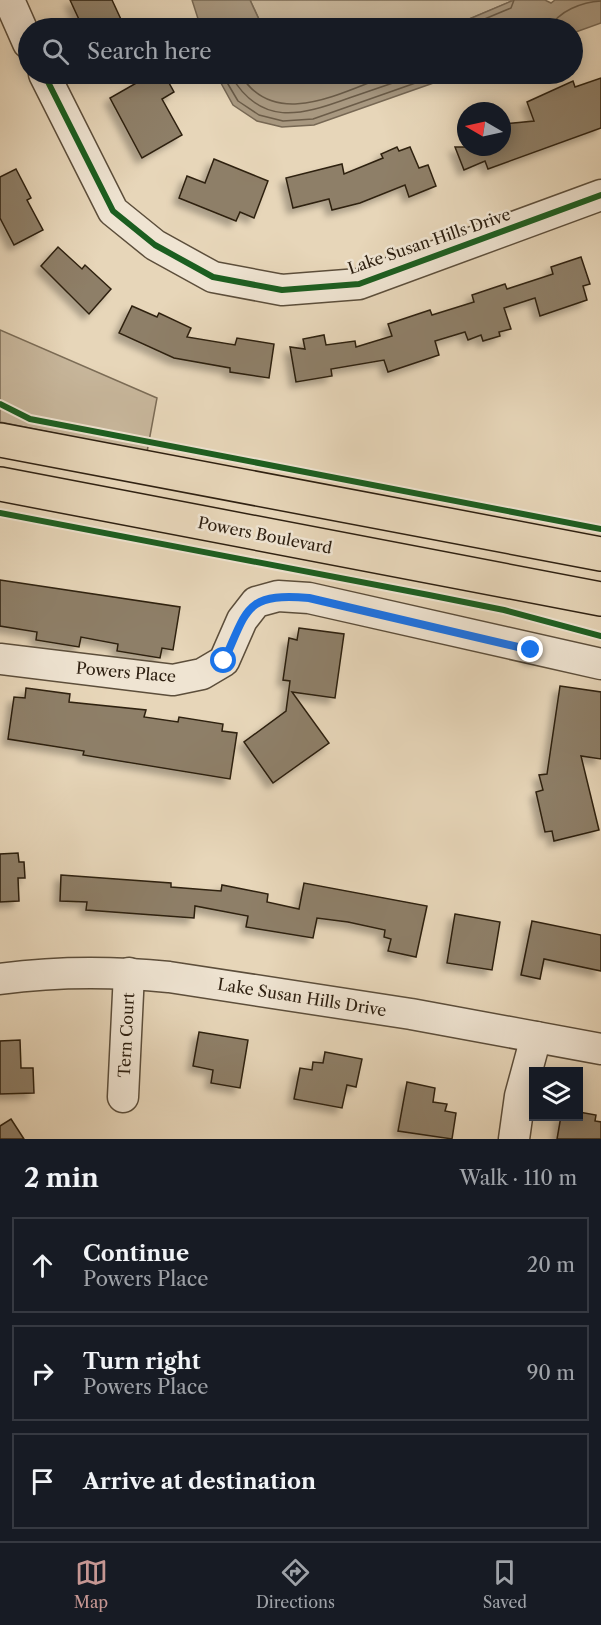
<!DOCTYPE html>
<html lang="en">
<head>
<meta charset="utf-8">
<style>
	:root { --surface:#171b24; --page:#242831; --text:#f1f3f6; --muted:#9ea1a6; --line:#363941; --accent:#c59692 }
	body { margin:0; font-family:"Libre Caslon Text",serif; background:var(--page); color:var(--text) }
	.controls { position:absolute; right:18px; bottom:18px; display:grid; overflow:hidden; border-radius:0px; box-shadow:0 3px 15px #0003 }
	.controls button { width:54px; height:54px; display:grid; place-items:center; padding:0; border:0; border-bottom:2px solid var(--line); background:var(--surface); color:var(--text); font:30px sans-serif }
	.compass { position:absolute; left:457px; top:102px; width:54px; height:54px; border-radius:50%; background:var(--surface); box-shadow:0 3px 15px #0003; rotate:279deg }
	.stop { position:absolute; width:18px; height:18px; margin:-14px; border:4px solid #1a73e8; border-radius:50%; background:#fff }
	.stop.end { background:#1a73e8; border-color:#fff; box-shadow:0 2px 6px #0008 }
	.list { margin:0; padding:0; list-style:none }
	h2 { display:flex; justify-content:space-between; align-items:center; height:78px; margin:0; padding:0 24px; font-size:26px }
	h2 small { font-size:20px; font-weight:400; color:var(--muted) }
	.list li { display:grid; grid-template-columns:39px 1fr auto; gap:18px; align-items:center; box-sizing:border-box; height:96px; margin:0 12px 12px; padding:0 12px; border:2px solid var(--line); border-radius:0px }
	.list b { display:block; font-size:22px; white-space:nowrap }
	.list p { margin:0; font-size:20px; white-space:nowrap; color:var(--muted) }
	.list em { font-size:20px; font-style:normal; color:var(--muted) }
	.icon { flex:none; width:33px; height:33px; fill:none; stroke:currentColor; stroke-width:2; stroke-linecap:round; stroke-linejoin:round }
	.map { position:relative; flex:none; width:601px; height:1139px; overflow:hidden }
	.search { position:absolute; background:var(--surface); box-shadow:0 3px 15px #0003; left:18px; right:18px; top:18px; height:66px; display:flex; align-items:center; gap:15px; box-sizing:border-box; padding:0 21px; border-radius:33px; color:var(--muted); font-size:22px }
	.sheet { height:402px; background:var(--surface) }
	nav { display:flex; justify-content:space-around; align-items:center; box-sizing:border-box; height:84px; border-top:2px solid var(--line); background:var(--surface); font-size:16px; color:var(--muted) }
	nav a { display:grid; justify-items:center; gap:3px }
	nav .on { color:var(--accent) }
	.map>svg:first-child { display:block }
	.green { fill:#c8b79c; stroke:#7b6c56; stroke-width:1.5 }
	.water { fill:#a89880; stroke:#776854; stroke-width:1.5 }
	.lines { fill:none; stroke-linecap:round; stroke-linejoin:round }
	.shore { stroke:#6b5c48; stroke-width:1.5 }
	.building { fill:#8e7f68; stroke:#2e2011; stroke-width:1.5; filter:url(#shadow) }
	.minor-casing { stroke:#5c4e3b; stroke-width:33 }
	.major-casing { stroke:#2e2011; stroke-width:36 }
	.minor { stroke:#efe4d2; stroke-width:30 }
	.major { stroke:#e7d6b9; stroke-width:33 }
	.cycleway-casing { stroke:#efe4d2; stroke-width:10 }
	.cycleway { stroke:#1b5e20; stroke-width:6 }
	.route { stroke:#1a73e8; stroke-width:8 }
	.labels { text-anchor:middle; stroke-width:5; stroke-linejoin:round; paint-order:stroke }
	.street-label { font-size:16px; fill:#2e2011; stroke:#efe4d2 }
</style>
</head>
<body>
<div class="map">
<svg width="601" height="1139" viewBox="0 0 601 1139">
	<defs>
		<filter id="shadow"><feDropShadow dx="-5.5" dy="5.5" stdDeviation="3" flood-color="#0004"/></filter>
	</defs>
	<rect width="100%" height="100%" fill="#e7d6b9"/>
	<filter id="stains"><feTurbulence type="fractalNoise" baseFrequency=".00333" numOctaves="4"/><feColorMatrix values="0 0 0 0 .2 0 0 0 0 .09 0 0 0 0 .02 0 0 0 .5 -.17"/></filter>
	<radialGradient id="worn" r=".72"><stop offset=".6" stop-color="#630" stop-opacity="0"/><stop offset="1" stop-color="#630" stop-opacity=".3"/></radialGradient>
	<g class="green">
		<path d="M250,0H514L448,28H263Z"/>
		<path d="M0,330L157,398L147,452L0,422Z"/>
	</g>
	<g class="water">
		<path d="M192,0H250L263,28H201Z"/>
		<path d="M514,0H545L551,3L555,0H601V23L573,33L572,28H448Z"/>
		<path d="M216,74H459L314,125L282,127L257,121L233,105Z"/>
	</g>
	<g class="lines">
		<g class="shore">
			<path d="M463,28L511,8L514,0"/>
			<path d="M551,28C557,11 583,2 601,1"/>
			<path d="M222,74L238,101L259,115L283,121L313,119L441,74"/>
			<path d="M230,74C260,127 300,116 349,98C373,90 396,82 419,74"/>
			<path d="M240,74C275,132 343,91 392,74"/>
		</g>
	</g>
	<g class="building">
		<path d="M70,0H112L125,28H83Z"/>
		<path d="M152,74H164L174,92L162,99L182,135L142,158L110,98Z"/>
		<path d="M601,78V128L488,169L485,161L464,170L455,147H502V124L534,121L527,102L573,81L575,87Z"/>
		<path d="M397,147L399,151L410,147L419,168L428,165L436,186L409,197L405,185L360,203L332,210L329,199L293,208L286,178L342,164L344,174L383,158L381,154Z"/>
		<path d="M214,159L268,181L254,218L240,212L236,221L179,198L187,176L205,183Z"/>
		<path d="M16,169L31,198L27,200L43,230L14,245L0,218V177Z"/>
		<path d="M58,247L82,269L85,265L111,289L89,314L41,266Z"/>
		<path d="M581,257L590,284L583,286L587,300L540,316L535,298L504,308L511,329L499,332L500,336L483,341L481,335L468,340L465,332L435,341L439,355L388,372L384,360L331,369L332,376L296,382L290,347L305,349L303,339L324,335L326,345L355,341L356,347L392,336L388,324L430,310L432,315L474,302L472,295L505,284L507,289L553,274L551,267Z"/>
		<path d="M132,306L157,317L159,313L191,328L187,337L235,345L237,338L274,344L269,378L230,372V368L174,358L119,333Z"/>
		<path d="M0,580L180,607L173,650L162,648L160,658L117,651L118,644L81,637L79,647L36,640L37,632L0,626Z"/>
		<path d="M299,628L344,634L335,698L292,692L329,743L273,783L244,742L286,711L290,681L283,680L289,638L297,640Z"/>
		<path d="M560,686L601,692V759L581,756L599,830L554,841L552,831L545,832L536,792L543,790L539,775L547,774Z"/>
		<path d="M26,688L70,694L69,702L146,710L144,717L178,722L179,717L223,724L222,731L237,733L230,779L83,755L84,751L8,739L14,697L25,698Z"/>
		<path d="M18,853L19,862H24L25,878H18L19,901L0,902V854Z"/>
		<path d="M61,875L171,883V887L221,891L222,885L268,894L267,902L299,909L304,883L427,906L416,957L388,951L391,939L384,937L385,930L348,922L317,918L313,938L246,927L248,916L195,906L194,918L86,910L87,902L60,901Z"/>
		<path d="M455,914L500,922L492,970L447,963Z"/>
		<path d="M532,921L601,935V971L544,959L540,979L521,975Z"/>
		<path d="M199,1032L248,1040L240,1088L211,1083L213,1070L193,1066Z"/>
		<path d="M20,1040L21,1068H33L34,1093L0,1094V1041Z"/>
		<path d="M325,1052L362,1059L356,1087L347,1085L342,1108L294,1099L300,1068L312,1070L313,1062L323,1063Z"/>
		<path d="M407,1082L435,1088L433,1102L447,1104L445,1111L456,1113L452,1139L398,1131Z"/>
		<path d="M579,1112L596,1115L595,1121L601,1122V1139H557L561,1116H579Z"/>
		<path d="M11,1119L24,1139H0V1126Z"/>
	</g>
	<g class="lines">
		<defs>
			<g id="minor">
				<path d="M9,0L28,43"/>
				<path d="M44,74L113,211L155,245L213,277L282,290L359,284L601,195"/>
				<path d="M0,659L173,680L202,674L224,661L242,620L256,602L278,596L309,598L601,664"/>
				<path d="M0,979C58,971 110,971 169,977L411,1014L601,1049"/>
				<path d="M123,1097L129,973"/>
				<path d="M514,1139L520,1096L536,1037"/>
			</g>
			<g id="major">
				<path d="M0,440L601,554"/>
				<path d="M0,484L601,599"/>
			</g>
		</defs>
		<use href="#minor" class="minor-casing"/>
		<use href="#major" class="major-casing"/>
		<use href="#minor" class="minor"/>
		<use href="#major" class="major"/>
		<defs>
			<g id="cycleway">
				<path d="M44,74L113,211L155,245L213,277L282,290L359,284L601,195"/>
				<path d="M0,404L30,419L601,529"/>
				<path d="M0,513L429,595L504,610L601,636"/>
			</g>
		</defs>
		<use href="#cycleway" class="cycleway-casing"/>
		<use href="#cycleway" class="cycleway"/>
	</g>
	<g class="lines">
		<path class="route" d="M224,661C248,608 245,593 309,598L531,650"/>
	</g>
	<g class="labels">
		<g class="street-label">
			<text transform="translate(429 241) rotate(-19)" y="6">Lake Susan Hills Drive</text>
			<text transform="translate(265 535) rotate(11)" y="6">Powers Boulevard</text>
			<text transform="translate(126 672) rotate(5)" y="6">Powers Place</text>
			<text transform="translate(302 997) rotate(9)" y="6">Lake Susan Hills Drive</text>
			<text transform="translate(126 1035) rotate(-87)" y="6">Tern Court</text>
		</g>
	</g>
	<rect width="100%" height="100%" filter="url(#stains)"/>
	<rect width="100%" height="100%" fill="url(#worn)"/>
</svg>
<div class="controls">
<button><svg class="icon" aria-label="layers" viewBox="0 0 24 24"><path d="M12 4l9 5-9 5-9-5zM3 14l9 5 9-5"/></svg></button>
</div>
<svg class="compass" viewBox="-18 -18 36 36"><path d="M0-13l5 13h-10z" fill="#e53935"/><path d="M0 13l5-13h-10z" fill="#9ea1a6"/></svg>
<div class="stop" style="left:224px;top:661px"></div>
<div class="stop end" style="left:531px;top:650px"></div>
<div class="search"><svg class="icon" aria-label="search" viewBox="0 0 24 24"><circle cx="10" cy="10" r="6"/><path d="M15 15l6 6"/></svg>Search here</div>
</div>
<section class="sheet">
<h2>2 min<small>Walk · 110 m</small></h2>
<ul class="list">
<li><svg class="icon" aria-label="ahead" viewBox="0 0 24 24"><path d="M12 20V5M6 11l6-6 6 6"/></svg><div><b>Continue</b><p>Powers Place</p></div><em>20 m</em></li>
<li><svg class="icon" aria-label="right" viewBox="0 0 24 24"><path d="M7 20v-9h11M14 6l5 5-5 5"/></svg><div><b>Turn right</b><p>Powers Place</p></div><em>90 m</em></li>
<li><svg class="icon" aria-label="arrive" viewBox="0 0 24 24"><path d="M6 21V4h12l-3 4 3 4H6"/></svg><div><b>Arrive at destination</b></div></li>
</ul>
</section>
<nav>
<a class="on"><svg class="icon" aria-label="map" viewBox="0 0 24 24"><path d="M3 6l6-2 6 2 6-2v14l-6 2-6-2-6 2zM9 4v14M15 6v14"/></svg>Map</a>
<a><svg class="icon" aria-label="directions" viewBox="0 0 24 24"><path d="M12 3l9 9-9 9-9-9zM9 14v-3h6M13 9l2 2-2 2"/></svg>Directions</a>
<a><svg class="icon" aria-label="saved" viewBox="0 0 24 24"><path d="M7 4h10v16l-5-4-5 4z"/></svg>Saved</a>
</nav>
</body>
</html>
